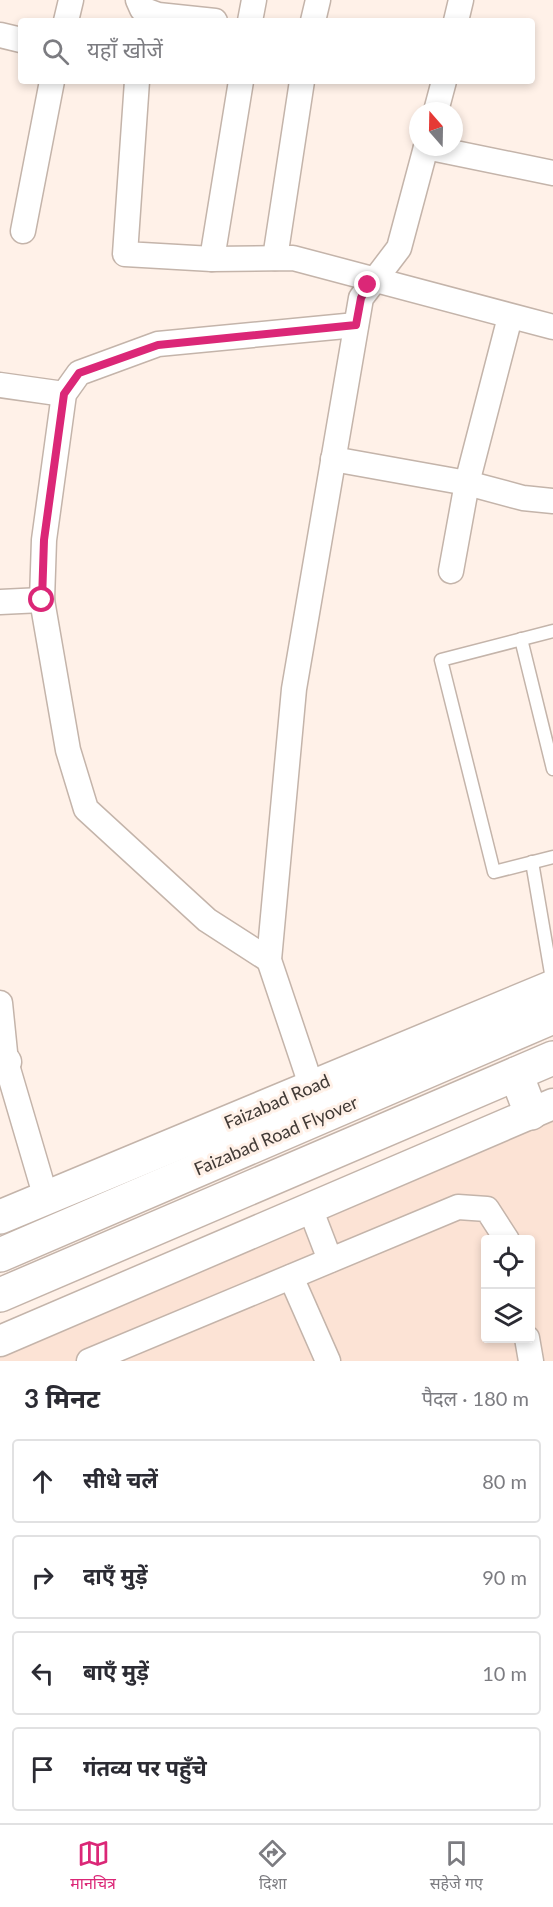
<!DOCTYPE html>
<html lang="hi">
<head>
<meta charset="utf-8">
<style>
	:root { --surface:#fff; --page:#f2f2f3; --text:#2b2b33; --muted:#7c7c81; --line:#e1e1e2; --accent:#db2777 }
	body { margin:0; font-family:Lato,"Noto Sans Devanagari",sans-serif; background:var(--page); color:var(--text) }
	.controls { position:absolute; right:18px; bottom:18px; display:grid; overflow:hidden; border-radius:6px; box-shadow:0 3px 9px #0003 }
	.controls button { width:54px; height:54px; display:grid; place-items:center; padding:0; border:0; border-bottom:2px solid var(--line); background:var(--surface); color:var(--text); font:30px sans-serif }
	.compass { position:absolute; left:409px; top:102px; width:54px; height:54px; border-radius:50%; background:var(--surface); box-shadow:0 3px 9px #0003; rotate:340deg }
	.stop { position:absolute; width:18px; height:18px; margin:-14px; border:4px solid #db2777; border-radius:50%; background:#fff }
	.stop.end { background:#db2777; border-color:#fff; box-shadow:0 2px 6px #0008 }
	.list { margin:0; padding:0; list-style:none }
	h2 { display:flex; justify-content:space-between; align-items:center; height:78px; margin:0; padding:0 24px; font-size:26px }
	h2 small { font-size:20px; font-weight:400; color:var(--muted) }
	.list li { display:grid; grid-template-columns:39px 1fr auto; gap:18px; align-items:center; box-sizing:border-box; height:84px; margin:0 12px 12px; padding:0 12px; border:2px solid var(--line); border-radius:6px }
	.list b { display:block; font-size:22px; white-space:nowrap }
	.list em { font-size:20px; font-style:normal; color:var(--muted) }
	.icon { flex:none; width:33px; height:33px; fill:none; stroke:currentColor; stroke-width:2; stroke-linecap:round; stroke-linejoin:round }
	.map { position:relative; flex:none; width:553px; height:1361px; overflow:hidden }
	.search { position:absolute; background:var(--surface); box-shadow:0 3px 9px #0003; left:18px; right:18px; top:18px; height:66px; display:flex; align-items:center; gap:15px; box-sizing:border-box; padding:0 21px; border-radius:6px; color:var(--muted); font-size:22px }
	.sheet { height:462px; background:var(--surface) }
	nav { display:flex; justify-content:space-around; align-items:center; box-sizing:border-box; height:84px; border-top:2px solid var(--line); background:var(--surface); font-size:16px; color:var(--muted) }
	nav a { display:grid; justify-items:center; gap:3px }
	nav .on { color:var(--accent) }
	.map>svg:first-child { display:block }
	.built { fill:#fce3d5; fill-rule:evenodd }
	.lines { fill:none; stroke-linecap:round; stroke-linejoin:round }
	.service-casing { stroke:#c4b4aa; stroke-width:15 }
	.minor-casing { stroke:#c4b4aa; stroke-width:27 }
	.tertiary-casing { stroke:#c4b4aa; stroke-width:33 }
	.trunk-casing { stroke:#c4b4aa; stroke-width:36 }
	.service { stroke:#fff; stroke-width:12 }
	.minor { stroke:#fff; stroke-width:24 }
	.tertiary { stroke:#fff; stroke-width:30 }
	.trunk { stroke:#fff; stroke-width:33 }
	.route { stroke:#db2777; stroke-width:8 }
	.labels { text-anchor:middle; stroke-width:6; stroke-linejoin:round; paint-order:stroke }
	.street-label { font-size:18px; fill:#403935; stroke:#fff1e8 }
</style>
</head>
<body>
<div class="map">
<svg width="553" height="1361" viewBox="0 0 553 1361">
	<rect width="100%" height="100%" fill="#fff1e8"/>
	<path class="built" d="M553,1096V1361H0V1324ZM486,1240H530V1338H486Z"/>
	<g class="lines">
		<defs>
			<g id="service">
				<path d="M553,631L441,660L494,872L553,857"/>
				<path d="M521,639L553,769"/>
				<path d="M532,862L553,985"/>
			</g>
			<g id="minor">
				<path d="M138,0L142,9L158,15L215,21"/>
				<path d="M66,21L71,0"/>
				<path d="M250,21L254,0"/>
				<path d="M313,21L318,0"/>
				<path d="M456,21L461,0"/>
				<path d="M0,35L21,40"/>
				<path d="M137,81L125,254L212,259L293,258L553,327"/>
				<path d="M436,111L444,81"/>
				<path d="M426,147L553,173"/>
				<path d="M23,231L52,81"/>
				<path d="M275,258L302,81"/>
				<path d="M212,259L241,81"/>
				<path d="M0,385L64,394"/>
				<path d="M333,459L467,483L523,498L553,501"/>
				<path d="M451,571L467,483L510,317"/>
				<path d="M0,602L42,600"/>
				<path d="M269,960L207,920L86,809L68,750L42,600L44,540L64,394L79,373L158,344L356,325"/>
				<path d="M0,1003L6,1062L46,1198"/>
				<path d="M312,1088L269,960L294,689L361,298L399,248L426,147"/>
				<path d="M310,1208L330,1260"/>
				<path d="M291,1277L328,1361"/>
				<path d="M527,1338L531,1361"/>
				<path d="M89,1361L458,1207L487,1209L507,1240"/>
			</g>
			<g id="tertiary">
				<path d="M0,1064L6,1062"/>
				<path d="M0,1341L553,1104"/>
			</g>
			<g id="trunk">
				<path d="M516,1074L531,1113"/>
				<path d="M0,1217L553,987"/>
				<path d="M0,1255L553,1017"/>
				<path d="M0,1295L553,1058"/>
			</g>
		</defs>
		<use href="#service" class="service-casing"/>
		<use href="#minor" class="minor-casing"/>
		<use href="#tertiary" class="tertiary-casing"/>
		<use href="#trunk" class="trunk-casing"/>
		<use href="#service" class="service"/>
		<use href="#minor" class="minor"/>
		<use href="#tertiary" class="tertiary"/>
		<use href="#trunk" class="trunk"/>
	</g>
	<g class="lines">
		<path class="route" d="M42,600L44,540L64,394L79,373L158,345L356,325L361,298L368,285"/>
	</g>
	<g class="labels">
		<g class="street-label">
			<text transform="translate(277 1102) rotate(-23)" y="6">Faizabad Road</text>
			<text transform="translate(276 1136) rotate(-23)" y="6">Faizabad Road Flyover</text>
		</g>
	</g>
</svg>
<div class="controls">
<button><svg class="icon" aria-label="locate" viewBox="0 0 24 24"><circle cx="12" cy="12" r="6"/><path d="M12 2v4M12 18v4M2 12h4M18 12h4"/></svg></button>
<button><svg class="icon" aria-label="layers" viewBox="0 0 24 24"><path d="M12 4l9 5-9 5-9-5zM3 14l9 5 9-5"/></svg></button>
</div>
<svg class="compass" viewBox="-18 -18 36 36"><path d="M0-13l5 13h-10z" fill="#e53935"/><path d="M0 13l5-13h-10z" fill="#7c7c81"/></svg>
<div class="stop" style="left:42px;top:600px"></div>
<div class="stop end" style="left:368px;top:285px"></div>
<div class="search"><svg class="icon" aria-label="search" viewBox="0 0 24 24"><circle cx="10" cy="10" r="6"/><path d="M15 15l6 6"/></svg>यहाँ खोजें</div>
</div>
<section class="sheet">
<h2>3 मिनट<small>पैदल · 180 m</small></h2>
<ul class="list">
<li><svg class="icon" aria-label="ahead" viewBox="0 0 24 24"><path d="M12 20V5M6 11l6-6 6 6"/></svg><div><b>सीधे चलें</b></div><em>80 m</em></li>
<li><svg class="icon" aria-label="right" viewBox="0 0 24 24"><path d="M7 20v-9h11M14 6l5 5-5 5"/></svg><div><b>दाएँ मुड़ें</b></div><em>90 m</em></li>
<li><svg class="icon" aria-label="left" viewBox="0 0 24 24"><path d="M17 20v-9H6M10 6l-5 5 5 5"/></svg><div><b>बाएँ मुड़ें</b></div><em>10 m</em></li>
<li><svg class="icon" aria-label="arrive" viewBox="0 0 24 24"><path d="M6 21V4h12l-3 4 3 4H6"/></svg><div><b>गंतव्य पर पहुँचे</b></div></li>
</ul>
</section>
<nav>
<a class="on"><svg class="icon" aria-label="map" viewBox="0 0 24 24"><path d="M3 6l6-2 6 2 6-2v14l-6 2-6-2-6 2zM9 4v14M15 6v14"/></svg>मानचित्र</a>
<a><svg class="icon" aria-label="directions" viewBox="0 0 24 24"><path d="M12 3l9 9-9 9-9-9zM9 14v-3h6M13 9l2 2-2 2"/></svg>दिशा</a>
<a><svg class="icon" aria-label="saved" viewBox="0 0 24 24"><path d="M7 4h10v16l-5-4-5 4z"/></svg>सहेजे गए</a>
</nav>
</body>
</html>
